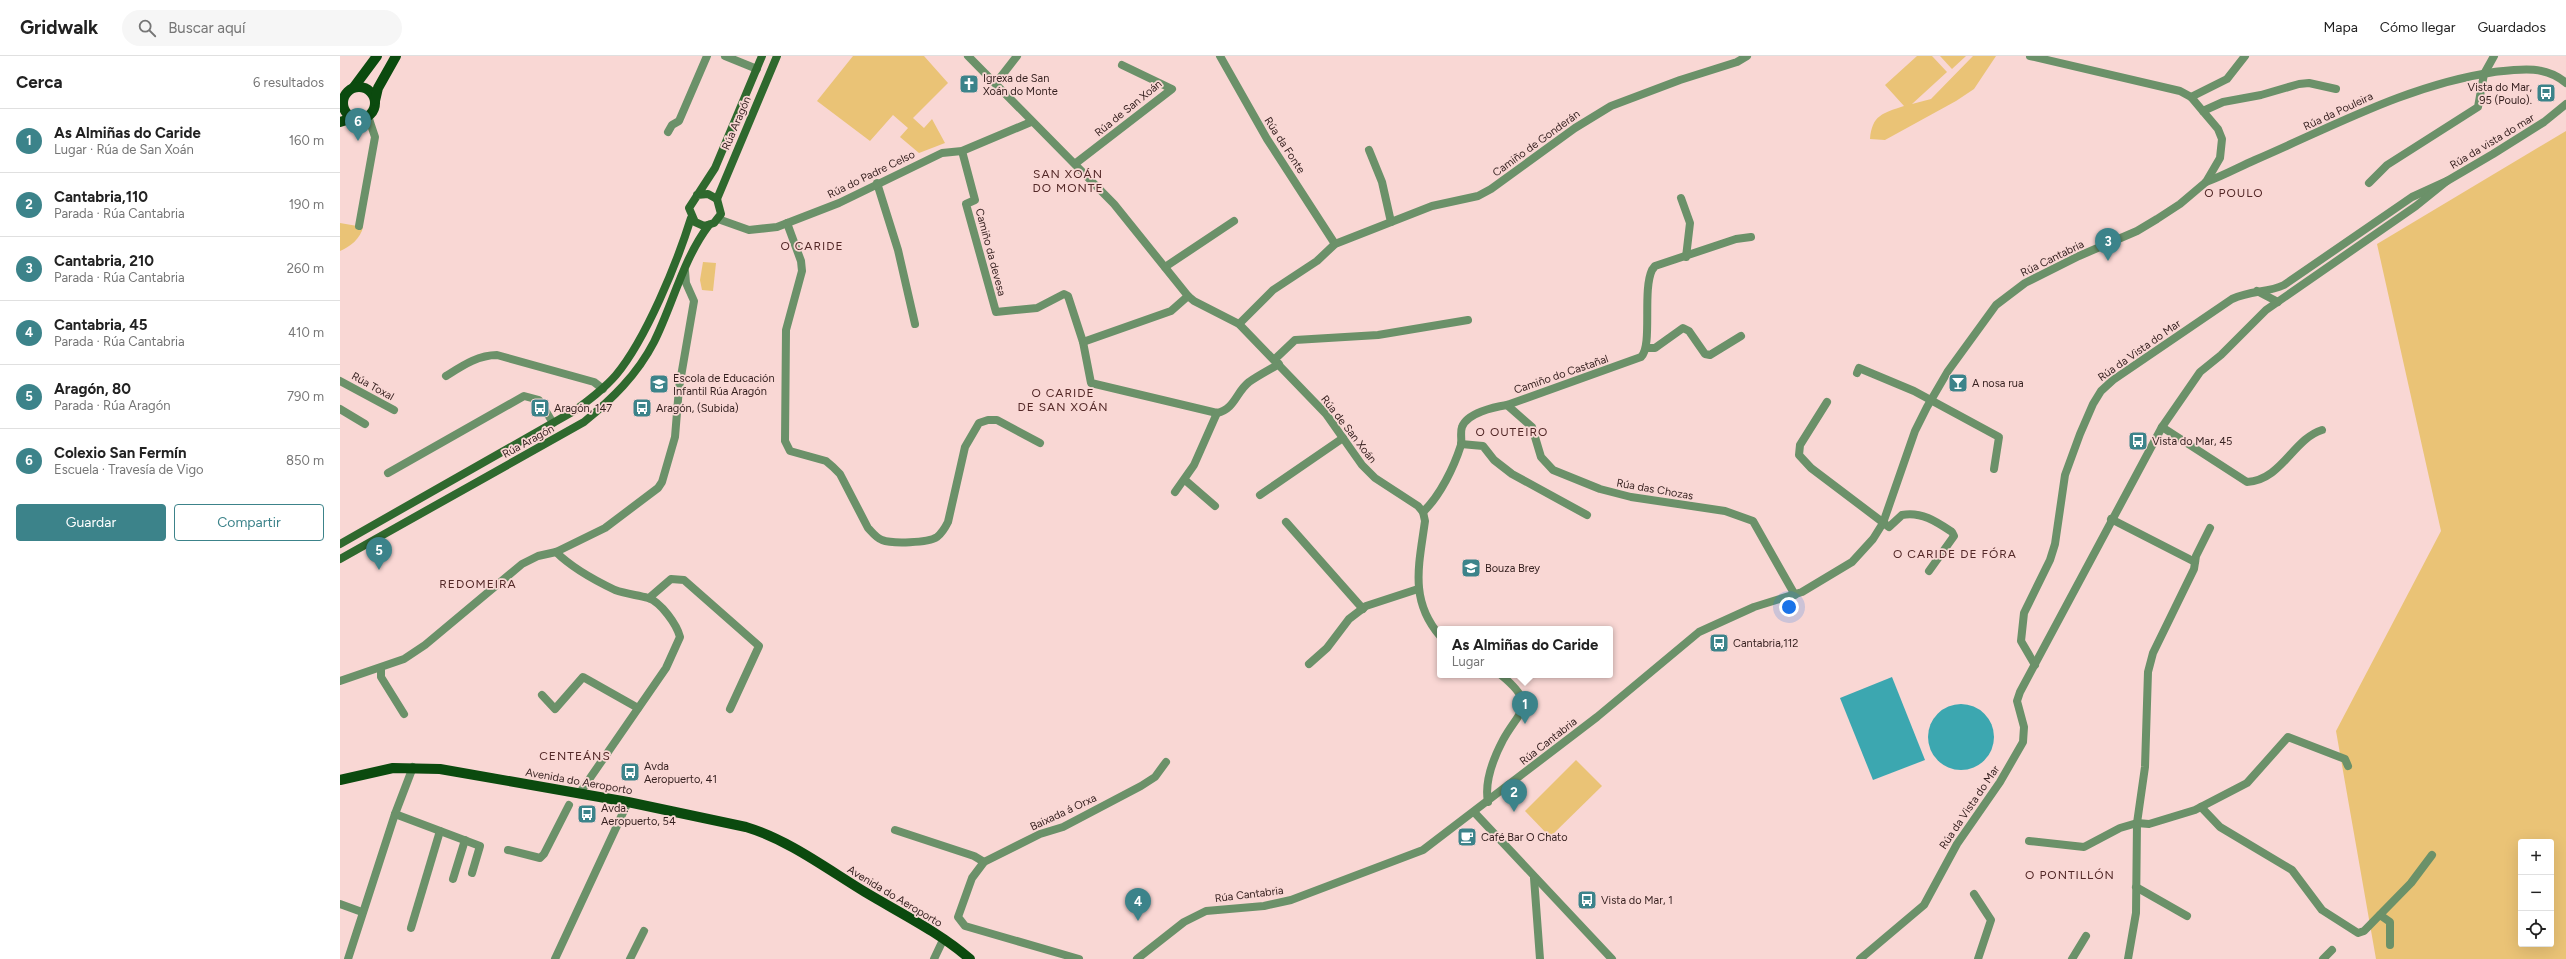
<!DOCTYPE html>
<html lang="es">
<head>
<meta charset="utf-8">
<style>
	:root { --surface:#fff; --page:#f6f6f6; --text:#222; --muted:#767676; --line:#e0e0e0; --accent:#3c838a }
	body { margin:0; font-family:Figtree,sans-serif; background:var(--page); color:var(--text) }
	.controls { position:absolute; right:12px; bottom:12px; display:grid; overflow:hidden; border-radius:4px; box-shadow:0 4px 16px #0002 }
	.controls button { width:36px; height:36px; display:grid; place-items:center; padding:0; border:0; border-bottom:1px solid var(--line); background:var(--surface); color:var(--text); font:20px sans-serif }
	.you { position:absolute; left:1449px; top:551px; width:14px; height:14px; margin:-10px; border:3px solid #fff; border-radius:50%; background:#1a73e8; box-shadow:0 0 0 6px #1a73e833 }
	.badge { display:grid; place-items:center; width:26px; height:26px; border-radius:50%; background:var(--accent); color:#fff; font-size:13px; font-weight:700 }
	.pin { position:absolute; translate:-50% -33px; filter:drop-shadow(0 1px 2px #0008) }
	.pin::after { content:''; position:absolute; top:21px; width:14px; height:12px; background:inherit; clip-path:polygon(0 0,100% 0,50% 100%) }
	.popup { position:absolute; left:1097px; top:570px; width:176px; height:52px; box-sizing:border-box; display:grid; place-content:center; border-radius:4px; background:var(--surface); filter:drop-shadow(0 1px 3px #0005); font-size:13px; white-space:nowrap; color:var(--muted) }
	.popup b { font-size:15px; color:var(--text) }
	.popup::after { content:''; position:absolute; left:50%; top:100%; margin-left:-8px; border:8px solid transparent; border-top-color:var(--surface) }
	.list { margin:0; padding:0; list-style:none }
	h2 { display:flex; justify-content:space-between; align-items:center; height:52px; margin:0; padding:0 16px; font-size:17px }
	h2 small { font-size:13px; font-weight:400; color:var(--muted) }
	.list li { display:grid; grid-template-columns:26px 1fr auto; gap:12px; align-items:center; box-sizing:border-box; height:64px; padding:0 16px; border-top:1px solid var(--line) }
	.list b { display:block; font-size:15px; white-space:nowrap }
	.list p { margin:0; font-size:13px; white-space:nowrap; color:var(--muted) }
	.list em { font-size:13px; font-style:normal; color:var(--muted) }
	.actions { display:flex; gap:8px; padding:12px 16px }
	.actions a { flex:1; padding:9px 0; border:1px solid var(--accent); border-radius:4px; text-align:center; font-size:14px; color:var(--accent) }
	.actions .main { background:var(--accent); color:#fff }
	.icon { flex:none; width:22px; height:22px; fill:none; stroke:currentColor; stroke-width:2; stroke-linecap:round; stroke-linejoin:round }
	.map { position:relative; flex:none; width:2226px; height:903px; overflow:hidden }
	header { display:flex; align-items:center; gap:24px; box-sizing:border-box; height:56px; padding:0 20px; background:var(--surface); border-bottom:1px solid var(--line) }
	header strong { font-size:19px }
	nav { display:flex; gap:22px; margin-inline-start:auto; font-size:14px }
	.search { width:280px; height:36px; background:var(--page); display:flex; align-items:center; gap:10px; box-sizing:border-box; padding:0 14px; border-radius:22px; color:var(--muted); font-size:15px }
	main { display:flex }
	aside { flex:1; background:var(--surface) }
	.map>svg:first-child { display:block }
	.green { fill:#eac376; fill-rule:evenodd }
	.water { fill:#3ca7b0 }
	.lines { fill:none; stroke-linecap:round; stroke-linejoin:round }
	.minor { stroke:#6b9169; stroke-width:8 }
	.secondary { stroke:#2f692e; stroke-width:8 }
	.primary { stroke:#0b4a0e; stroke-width:10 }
	.labels { text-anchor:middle; stroke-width:3.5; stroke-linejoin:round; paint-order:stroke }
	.poi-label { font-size:11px; fill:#341f1e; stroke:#f9d7d4; text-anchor:start }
	.street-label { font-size:11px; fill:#341f1e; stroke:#f9d7d4 }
	.neighbourhood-label { font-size:12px; letter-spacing:1px; fill:#532827; stroke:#f9d7d4 }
</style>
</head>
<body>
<header>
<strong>Gridwalk</strong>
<div class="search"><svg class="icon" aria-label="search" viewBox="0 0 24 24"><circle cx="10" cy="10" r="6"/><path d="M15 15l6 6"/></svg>Buscar aquí</div>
<nav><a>Mapa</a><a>Cómo llegar</a><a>Guardados</a></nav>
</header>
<main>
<aside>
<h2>Cerca<small>6 resultados</small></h2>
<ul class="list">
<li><span class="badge">1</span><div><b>As Almiñas do Caride</b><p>Lugar · Rúa de San Xoán</p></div><em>160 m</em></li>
<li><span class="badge">2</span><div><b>Cantabria,110</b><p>Parada · Rúa Cantabria</p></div><em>190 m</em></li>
<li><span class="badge">3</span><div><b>Cantabria, 210</b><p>Parada · Rúa Cantabria</p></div><em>260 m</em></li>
<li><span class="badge">4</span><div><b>Cantabria, 45</b><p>Parada · Rúa Cantabria</p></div><em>410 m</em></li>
<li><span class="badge">5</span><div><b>Aragón, 80</b><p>Parada · Rúa Aragón</p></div><em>790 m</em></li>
<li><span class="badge">6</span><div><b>Colexio San Fermín</b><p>Escuela · Travesía de Vigo</p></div><em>850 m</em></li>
</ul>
<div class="actions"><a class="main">Guardar</a><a>Compartir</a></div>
</aside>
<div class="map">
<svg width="2226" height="903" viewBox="0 0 2226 903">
	<rect width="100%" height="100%" fill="#f9d7d4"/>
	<g class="green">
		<path d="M513,0H584L608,27L573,62L584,72L592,63L605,87L579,97L560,81L568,72L553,59L530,85L477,45Z"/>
		<path d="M1577,0H1592L1607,16L1572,48L1591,43L1633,0H1656L1634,33L1616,45L1545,84L1530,83C1532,59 1543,57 1564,50L1545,29Z"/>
		<path d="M1600,0H1626L1612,13Z"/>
		<path d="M2226,75V903H2036L1996,675L2101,475L2037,188ZM2181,786H2211V888H2181Z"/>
		<path d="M0,167L23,171C21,182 10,191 0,195Z"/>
		<path d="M363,206L376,207L373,235L362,234L360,224Z"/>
		<path d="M1236,704L1262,730L1210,781L1185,755Z"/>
	</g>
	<g class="water">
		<path d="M1552,621L1585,704L1533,724L1500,642Z"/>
		<circle cx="1621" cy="681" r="33"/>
	</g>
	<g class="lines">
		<g class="minor">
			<path d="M385,0L417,13"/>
			<path d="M628,0L774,148L848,240L854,245L899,268L986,358L1022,409L1035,422L1078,450L1083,456L1085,465C1079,509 1069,544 1100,580"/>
			<path d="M880,0L927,83L995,188"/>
			<path d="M656,27L677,0"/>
			<path d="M1851,41L1887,23L1905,0"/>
			<path d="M1863,55L1883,46L1921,39L1959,28L1969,27L1996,33"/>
			<path d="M328,76L332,69L339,65L367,0"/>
			<path d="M1029,94L1042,126L1051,166"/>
			<path d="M622,95L635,144L626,148L656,256L697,252L724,238L728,240L743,286L751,327L877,357C895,353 896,336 909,326C919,319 929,314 939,308"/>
			<path d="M736,107L832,33L782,9"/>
			<path d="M1866,126C1883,120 1899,111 1915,104C1994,70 2068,29 2154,16C2180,13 2205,9 2226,27"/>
			<path d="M537,127L558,194L575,268"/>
			<path d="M2029,127L2047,109L2138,51L2144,18L2154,0"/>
			<path d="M1341,142L1350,167L1346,201"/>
			<path d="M378,163L409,174L437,171L499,147L602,97L622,95L691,66"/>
			<path d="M447,167L461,205L462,215L446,274L445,385L450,395L486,405L493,411L500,418L528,472C532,476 536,482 542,484C552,488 588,487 597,481C602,477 605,472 608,466L625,391L639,367L648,364H657L700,387"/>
			<path d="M19,170L35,81L28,60"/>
			<path d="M825,211L894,165"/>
			<path d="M1917,235L1938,246"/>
			<path d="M899,268L933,234L977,205L995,188L1092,150L1138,140L1151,133L1235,72L1271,50L1340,24L1397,6L1407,0"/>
			<path d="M743,286L831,255L848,240"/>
			<path d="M1307,292H1315L1343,272L1349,275L1365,298L1370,299L1401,280"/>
			<path d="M935,303L955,284L1038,279L1128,264"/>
			<path d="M1517,317L1519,312L1574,335L1659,381L1654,413"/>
			<path d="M106,320C122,310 138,299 157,299L254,326L263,333"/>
			<path d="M0,325L54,354"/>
			<path d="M1487,346L1460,389L1459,399L1471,412L1549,471L1562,459C1581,455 1597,466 1612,476L1614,480L1589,515"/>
			<path d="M1167,349L1192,371L1201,401L1213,414L1260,433L1291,441L1385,455L1413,465L1455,539"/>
			<path d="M0,353L25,368"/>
			<path d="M1822,371L1907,426C1942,424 1953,383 1982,374"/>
			<path d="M1121,388L1143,390L1154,404L1172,418L1247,459"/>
			<path d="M48,417L184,340L199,344L213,367"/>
			<path d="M845,424L875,450"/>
			<path d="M835,436L854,409L877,357"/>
			<path d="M920,439L1003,382"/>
			<path d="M1083,456C1100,440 1114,411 1121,389C1122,384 1120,376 1122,371C1127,357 1154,351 1167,349L1301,301C1313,290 1302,235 1312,214L1315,210L1396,183L1411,181"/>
			<path d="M1771,463L1855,506"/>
			<path d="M946,466L1023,553"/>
			<path d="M216,496C232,512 254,524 275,534C286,538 297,539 308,542C321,546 337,569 340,581L326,612L239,738"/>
			<path d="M309,542L331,523L344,524L419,590L390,653"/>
			<path d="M969,608L987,592L1009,563L1026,550L1078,533"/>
			<path d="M1695,609L1681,585L1684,557L1710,504L1715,488L1725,419L1740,378L1753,348L1761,335L1773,324L1892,243C1912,234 1927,237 1944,229L2072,141L2107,125L2153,98L2204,66L2226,48"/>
			<path d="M41,612V621L64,658"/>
			<path d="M0,625L64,603L85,589L182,508L198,500L216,496L265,472L318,432L322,426L335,381L339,332L354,245L346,227L345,215"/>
			<path d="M202,639L215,653L243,621L298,652"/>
			<path d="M1148,746C1144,725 1153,703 1163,684C1179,654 1199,650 1161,619"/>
			<path d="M1861,751L1880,771L1952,814L1982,854L2018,877L2024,875L2071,827L2092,799"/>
			<path d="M1134,756L1272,903"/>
			<path d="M55,758L140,790L132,817"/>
			<path d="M555,774L634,800L644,806"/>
			<path d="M1689,785L1744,791L1780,772L1797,767L1809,768L1855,754L1907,727L1948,681L2005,703L2008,710"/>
			<path d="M168,794L200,802L204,798L229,749"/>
			<path d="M1194,822L1200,903"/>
			<path d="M113,823L125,784"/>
			<path d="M1796,831L1847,860"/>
			<path d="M1634,838L1651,864L1638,903"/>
			<path d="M0,848L22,856"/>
			<path d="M2040,859L2050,866V889"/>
			<path d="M71,872L100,775"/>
			<path d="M8,903L55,758L73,711"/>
			<path d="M215,903L288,746"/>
			<path d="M290,903L304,875"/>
			<path d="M594,903L603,884"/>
			<path d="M739,903L625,870L618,861L632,822L644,806L700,778L723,771L801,730L815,721L826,706"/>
			<path d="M797,903L844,866L866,855L924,850L951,844L1083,794L1257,661L1359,576L1414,551L1462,536L1512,506L1533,483L1543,467L1575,375L1587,351L1608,315L1656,249L1685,227L1739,200L1797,175L1817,163L1840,148L1866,126L1880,102L1882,83L1878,73L1867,60L1851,41L1840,35L1690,0"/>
			<path d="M1520,903L1584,849L1617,788L1660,726L1683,686L1684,671L1677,645L1680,636L1822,371L1860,316L1881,299L1926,254L2076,150L2107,125"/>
			<path d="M1732,903L1746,880"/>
			<path d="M1788,903L1796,857L1797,767L1805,711L1808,616L1813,597L1854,513L1856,500L1870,472"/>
			<path d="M1983,903L1992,894"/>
		</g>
		<g class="secondary">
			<path d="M357,139L368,138L377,143L381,158L374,167L364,170L355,166L349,152L375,112L422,0"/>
			<path d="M377,143L437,0"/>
			<path d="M0,488L234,355C249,344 264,333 276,319C306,283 337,207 351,162"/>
			<path d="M0,503L244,366C272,343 297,319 314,286C333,248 343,203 369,169"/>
		</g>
		<g class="primary">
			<path d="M14,31L37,0"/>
			<circle cx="19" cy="47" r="16"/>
			<path d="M35,45L38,32L56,0"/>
			<path d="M0,66L13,62"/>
			<path d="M0,724L53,712L100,713L288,746L406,771C449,784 487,813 525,836C560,857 599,876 630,903"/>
		</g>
	</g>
	<defs>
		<symbol id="church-square" viewBox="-11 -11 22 22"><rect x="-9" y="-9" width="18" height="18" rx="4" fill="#3c838a" stroke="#f9d7d4"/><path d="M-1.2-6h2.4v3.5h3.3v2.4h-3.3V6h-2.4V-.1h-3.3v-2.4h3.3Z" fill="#fff"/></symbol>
		<symbol id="bus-square" viewBox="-11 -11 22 22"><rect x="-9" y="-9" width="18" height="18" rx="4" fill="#3c838a" stroke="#f9d7d4"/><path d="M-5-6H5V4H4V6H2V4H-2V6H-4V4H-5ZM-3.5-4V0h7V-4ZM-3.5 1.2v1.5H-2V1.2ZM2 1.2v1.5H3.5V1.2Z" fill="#fff"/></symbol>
		<symbol id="bar-square" viewBox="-11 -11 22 22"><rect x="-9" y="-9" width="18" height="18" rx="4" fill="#3c838a" stroke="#f9d7d4"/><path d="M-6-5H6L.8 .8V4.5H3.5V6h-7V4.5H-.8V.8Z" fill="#fff"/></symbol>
		<symbol id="school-square" viewBox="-11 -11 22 22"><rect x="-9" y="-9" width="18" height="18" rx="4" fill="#3c838a" stroke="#f9d7d4"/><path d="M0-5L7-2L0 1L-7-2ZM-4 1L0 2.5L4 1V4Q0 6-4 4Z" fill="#fff"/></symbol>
		<symbol id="cafe-square" viewBox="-11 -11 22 22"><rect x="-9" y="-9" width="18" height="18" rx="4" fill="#3c838a" stroke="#f9d7d4"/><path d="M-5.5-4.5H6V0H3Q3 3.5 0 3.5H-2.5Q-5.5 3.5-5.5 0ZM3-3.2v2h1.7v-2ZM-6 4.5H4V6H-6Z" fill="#fff"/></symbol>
	</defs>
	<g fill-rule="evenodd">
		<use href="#church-square" x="618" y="17" width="22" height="22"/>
		<use href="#bus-square" x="2195" y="26" width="22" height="22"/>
		<use href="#bar-square" x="1607" y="316" width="22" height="22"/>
		<use href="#school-square" x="308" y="317" width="22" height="22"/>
		<use href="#bus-square" x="189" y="341" width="22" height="22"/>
		<use href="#bus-square" x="291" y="341" width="22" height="22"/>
		<use href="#bus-square" x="1787" y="374" width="22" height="22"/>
		<use href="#school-square" x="1120" y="501" width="22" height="22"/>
		<use href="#bus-square" x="1368" y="576" width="22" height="22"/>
		<use href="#bus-square" x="279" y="705" width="22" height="22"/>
		<use href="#bus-square" x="236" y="747" width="22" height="22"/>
		<use href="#cafe-square" x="1116" y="770" width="22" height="22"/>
		<use href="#bus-square" x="1236" y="833" width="22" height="22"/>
	</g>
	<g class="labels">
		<g class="poi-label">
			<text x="643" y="26">Igrexa de San<tspan x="643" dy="13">Xoán do Monte</tspan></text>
			<text x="2192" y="35" text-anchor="end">Vista do Mar,<tspan x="2192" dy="13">95 (Poulo).</tspan></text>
			<text x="333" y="326">Escola de Educación<tspan x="333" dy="13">Infantil Rúa Aragón</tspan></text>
			<text x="1632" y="331">A nosa rua</text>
			<text x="214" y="356">Aragón, 147</text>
			<text x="316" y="356">Aragón, (Subida)</text>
			<text x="1812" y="389">Vista do Mar, 45</text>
			<text x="1145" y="516">Bouza Brey</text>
			<text x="1393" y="591">Cantabria,112</text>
			<text x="304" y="714">Avda<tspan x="304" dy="13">Aeropuerto, 41</tspan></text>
			<text x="261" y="756">Avda.<tspan x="261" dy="13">Aeropuerto, 54</tspan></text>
			<text x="1141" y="785">Café Bar O Chato</text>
			<text x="1261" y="848">Vista do Mar, 1</text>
		</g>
		<g class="street-label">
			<text transform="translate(788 52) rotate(-39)" y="4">Rúa de San Xoán</text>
			<text transform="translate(1998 55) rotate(-25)" y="4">Rúa da Pouleira</text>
			<text transform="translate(396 67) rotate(-67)" y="4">Rúa Aragón</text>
			<text transform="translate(2152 85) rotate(-31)" y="4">Rúa da vista do mar</text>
			<text transform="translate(1196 87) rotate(-36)" y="4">Camiño de Gonderán</text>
			<text transform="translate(945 89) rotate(57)" y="4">Rúa da Fonte</text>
			<text transform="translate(531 118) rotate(-26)" y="4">Rúa do Padre Celso</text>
			<text transform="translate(651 196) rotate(75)" y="4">Camiño da devesa</text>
			<text transform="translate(1712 202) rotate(-26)" y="4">Rúa Cantabria</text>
			<text transform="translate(1799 294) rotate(-35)" y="4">Rúa da Vista do Mar</text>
			<text transform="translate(1221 318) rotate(-19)" y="4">Camiño do Castañal</text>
			<text transform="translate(33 330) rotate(29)" y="4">Rúa Toxal</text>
			<text transform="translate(1009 373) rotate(52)" y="4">Rúa de San Xoán</text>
			<text transform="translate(188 385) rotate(-29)" y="4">Rúa Aragón</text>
			<text transform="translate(1315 433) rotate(10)" y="4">Rúa das Chozas</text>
			<text transform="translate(1208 685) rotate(-38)" y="4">Rúa Cantabria</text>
			<text transform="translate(239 725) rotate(10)" y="4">Avenida do Aeroporto</text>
			<text transform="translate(1629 751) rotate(-56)" y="4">Rúa da Vista do Mar</text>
			<text transform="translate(723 756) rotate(-25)" y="4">Baixada á Orxa</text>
			<text transform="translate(909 838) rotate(-7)" y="4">Rúa Cantabria</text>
			<text transform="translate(555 840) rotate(31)" y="4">Avenida do Aeroporto</text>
		</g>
		<g class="neighbourhood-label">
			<text x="728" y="122">SAN XOÁN<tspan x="728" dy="14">DO MONTE</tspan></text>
			<text x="1894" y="141">O POULO</text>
			<text x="472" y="194">O CARIDE</text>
			<text x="723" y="341">O CARIDE<tspan x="723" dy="14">DE SAN XOÁN</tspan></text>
			<text x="1172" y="380">O OUTEIRO</text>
			<text x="1615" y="502">O CARIDE DE FÓRA</text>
			<text x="138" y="532">REDOMEIRA</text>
			<text x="235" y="704">CENTEÁNS</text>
			<text x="1730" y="823">O PONTILLÓN</text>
		</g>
	</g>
</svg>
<div class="controls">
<button>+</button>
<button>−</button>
<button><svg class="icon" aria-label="locate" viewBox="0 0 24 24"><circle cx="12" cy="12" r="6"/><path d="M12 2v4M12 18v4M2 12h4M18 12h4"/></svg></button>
</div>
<div class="you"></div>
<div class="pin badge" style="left:1185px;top:668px">1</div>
<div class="popup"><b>As Almiñas do Caride</b>Lugar</div>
<div class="pin badge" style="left:1174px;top:756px">2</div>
<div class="pin badge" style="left:1768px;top:205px">3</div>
<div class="pin badge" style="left:798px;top:865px">4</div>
<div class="pin badge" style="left:39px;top:514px">5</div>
<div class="pin badge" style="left:18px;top:85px">6</div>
</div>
</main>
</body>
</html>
